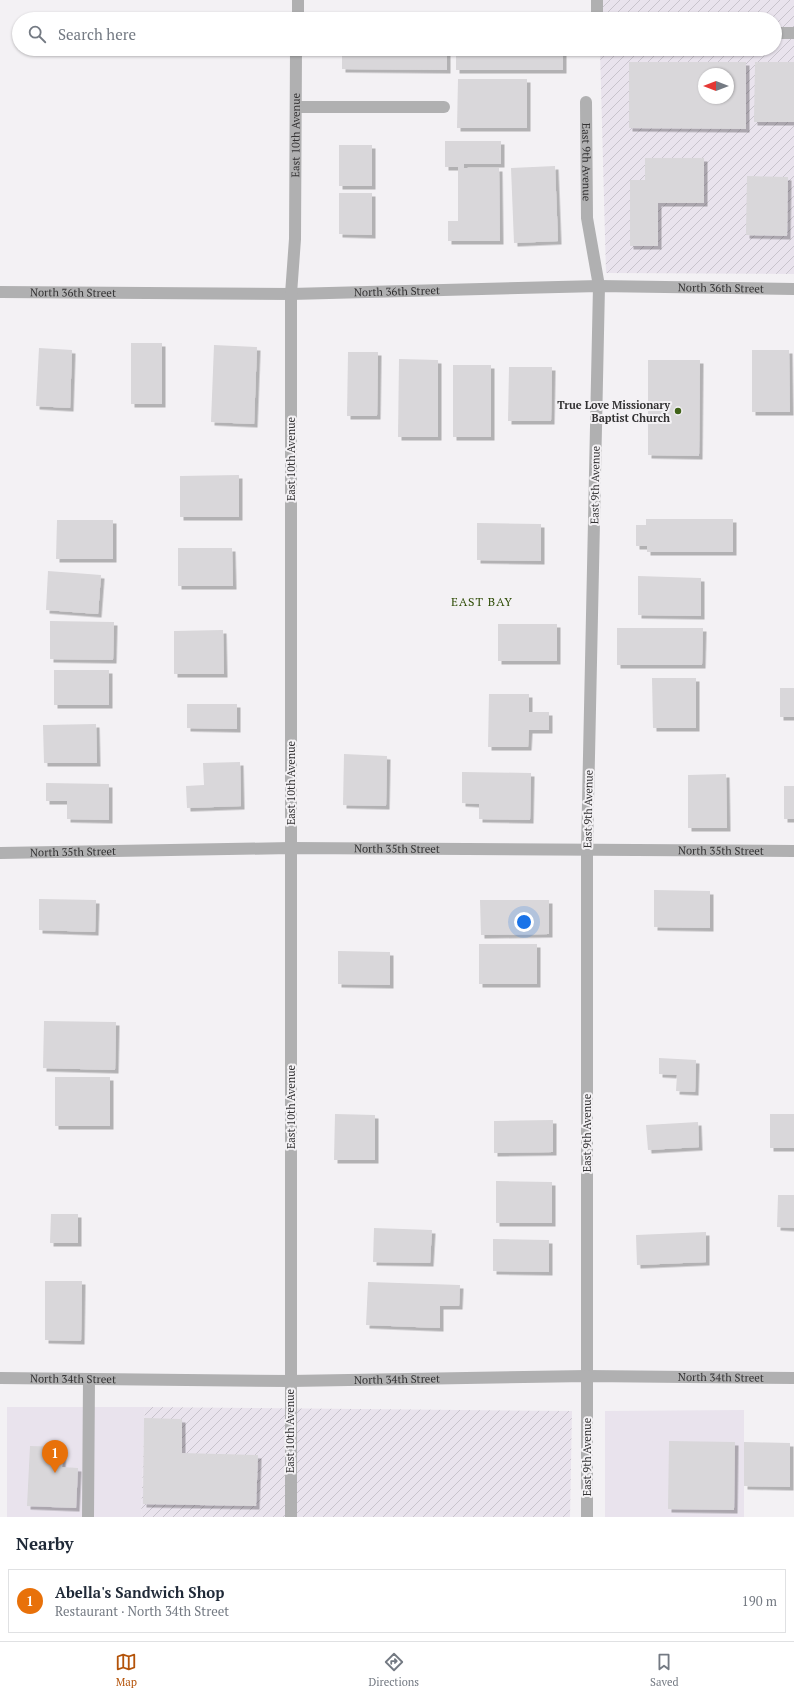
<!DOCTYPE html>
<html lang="en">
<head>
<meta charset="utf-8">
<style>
	:root { --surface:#fff; --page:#f2f2f3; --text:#1f2937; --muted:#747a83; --line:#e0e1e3; --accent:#b45309 }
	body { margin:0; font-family:"PT Serif",serif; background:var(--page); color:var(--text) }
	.compass { position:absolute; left:698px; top:68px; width:36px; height:36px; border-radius:50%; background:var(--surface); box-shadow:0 1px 3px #0004; rotate:270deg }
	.you { position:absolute; left:524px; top:922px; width:14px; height:14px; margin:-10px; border:3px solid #fff; border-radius:50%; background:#1a73e8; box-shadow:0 0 0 6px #1a73e833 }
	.badge { display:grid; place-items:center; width:26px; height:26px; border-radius:50%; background:var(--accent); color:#fff; font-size:13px; font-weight:700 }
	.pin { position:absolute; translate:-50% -33px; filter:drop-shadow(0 1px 2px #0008) }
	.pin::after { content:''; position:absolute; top:21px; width:14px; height:12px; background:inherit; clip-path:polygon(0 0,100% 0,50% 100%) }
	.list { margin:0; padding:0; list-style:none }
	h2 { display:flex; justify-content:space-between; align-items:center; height:52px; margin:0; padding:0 16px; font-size:17px }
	h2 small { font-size:13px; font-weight:400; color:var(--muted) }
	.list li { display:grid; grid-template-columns:26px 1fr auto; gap:12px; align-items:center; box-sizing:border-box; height:64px; margin:0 8px 8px; padding:0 8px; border:1px solid var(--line); border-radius:0px }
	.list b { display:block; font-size:15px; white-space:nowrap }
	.list p { margin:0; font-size:13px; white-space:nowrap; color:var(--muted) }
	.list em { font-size:13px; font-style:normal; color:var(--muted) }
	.icon { flex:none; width:22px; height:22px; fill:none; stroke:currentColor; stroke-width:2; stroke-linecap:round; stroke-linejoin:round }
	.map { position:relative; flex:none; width:794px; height:1517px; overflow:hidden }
	.search { position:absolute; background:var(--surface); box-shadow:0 1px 3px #0004; left:12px; right:12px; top:12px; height:44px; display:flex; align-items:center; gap:10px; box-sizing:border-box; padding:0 14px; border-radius:22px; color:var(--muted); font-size:15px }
	.sheet { height:124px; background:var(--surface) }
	nav { display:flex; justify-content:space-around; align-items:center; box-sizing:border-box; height:56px; border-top:1px solid var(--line); background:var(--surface); font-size:11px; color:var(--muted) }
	nav a { display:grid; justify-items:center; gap:2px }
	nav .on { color:var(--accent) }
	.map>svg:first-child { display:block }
	.built { fill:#e9e3ed }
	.industrial { fill:url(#industrial-furrows); fill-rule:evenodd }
	.building { fill:#d9d7da; fill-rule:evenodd; filter:url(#shadow) }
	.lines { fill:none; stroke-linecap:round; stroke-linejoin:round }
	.minor { stroke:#b0b0b1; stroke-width:12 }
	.poi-dot { fill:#406219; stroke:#f3f1f4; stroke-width:1.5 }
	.labels { text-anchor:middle; stroke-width:4; stroke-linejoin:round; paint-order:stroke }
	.street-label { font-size:11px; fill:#323132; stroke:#f3f1f4 }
	.poi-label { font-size:11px; font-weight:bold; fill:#323132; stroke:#f3f1f4; text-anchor:end }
	.neighbourhood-label { font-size:12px; letter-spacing:1px; fill:#2d4b05; stroke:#f3f1f4 }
</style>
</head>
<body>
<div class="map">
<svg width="794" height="1517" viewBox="0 0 794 1517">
	<defs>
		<pattern id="industrial-furrows" width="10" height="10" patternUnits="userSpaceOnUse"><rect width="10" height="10" fill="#e9e3ed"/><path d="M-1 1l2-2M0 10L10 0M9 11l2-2" fill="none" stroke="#c8c3cc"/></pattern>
		<filter id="shadow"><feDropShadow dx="3.5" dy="3.5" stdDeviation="0" flood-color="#0004"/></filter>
	</defs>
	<rect width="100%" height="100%" fill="#f3f1f4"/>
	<g class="built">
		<path d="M7,1407H145L141,1517H7Z"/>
		<path d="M744,1410V1517H605V1411Z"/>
	</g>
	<g class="industrial">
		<path d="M598,0H794V274L606,273L600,49H775V19H599ZM704,74H728V98H704Z"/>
		<path d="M145,1407L572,1411L570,1517H141Z"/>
	</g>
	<g class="building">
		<path d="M342,49H447V70L342,69Z"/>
		<rect x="456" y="49" width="107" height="21"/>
		<path d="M629,62H746V129L629,128ZM704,74H728V98H704Z"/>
		<path d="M755,62H794V122H754Z"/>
		<path d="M458,79H527V128H457Z"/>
		<path d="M445,141H501V164H464V168H499L500,241H448V221H458V167H445Z"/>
		<rect x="339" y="145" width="33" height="41"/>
		<path d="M645,158H704V203H658V246H630V180H645Z"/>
		<path d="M555,166L558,241L514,243L511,168Z"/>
		<path d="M747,176L788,177L787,236L746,235Z"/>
		<path d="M339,193H372V235L339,234Z"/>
		<rect x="131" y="343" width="31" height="61"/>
		<path d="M214,345L257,347L254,424L211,422Z"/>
		<path d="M39,348L72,350L70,408L36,406Z"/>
		<path d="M752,350H789L790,412H752Z"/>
		<path d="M348,352H378L377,416H347Z"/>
		<path d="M399,359L438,360V437H398Z"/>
		<path d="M648,360H700L699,456L648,455Z"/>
		<rect x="453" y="365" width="38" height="72"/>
		<path d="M509,367H552L551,421H508Z"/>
		<path d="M239,475V517H180V476Z"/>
		<path d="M646,519H733V552H647V546H636V525H646Z"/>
		<path d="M57,520H113V559H56Z"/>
		<path d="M477,523L541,524V561L477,560Z"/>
		<path d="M178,548H232L233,586H178Z"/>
		<path d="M48,571L101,575L98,614L46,610Z"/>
		<path d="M638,576L701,578V616L638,615Z"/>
		<path d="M50,621L114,622L113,660L50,659Z"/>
		<rect x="498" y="624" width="59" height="37"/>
		<path d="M617,628H703L702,665H617Z"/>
		<path d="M223,630L224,674H174V631Z"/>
		<rect x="54" y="670" width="55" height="35"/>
		<path d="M652,678H696V728H653Z"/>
		<rect x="780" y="688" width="14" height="29"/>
		<path d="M489,694H529V712H549V730H529L528,747H488Z"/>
		<path d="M187,704H237V729L187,728Z"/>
		<path d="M96,724L97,763H44L43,725Z"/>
		<path d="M344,754L387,756L386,806L343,805Z"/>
		<path d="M240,762L241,806L187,808L186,786L204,785L203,763Z"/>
		<path d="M462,772L531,773L530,820L479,819V804L462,803Z"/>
		<path d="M726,774L727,828H688V775Z"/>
		<path d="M46,783L109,784V820L67,819V801H46Z"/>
		<rect x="784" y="786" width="10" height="33"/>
		<path d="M654,890L710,891V928L654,927Z"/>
		<path d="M39,899L96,900L95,932L39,930Z"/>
		<path d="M480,900H549V934L481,935Z"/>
		<rect x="479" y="944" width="58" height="40"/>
		<path d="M338,951L390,952V985L338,984Z"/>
		<path d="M44,1021L116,1022L115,1070L43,1068Z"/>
		<path d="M659,1058L696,1060L695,1092L676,1091L677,1075L659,1074Z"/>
		<rect x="55" y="1077" width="55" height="49"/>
		<path d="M335,1114L375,1115V1160H334Z"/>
		<rect x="770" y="1114" width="24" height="34"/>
		<path d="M553,1120V1152L494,1153V1121Z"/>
		<path d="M698,1122L699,1147L648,1150L646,1125Z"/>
		<path d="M496,1181L552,1182V1223H496Z"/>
		<path d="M778,1195H794V1228L777,1227Z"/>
		<path d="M51,1214H78V1243H50Z"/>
		<path d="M374,1228L432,1230L430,1263L373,1262Z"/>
		<path d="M706,1232V1262L637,1265L636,1235Z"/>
		<path d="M493,1239L549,1240V1272L493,1271Z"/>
		<path d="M45,1281H82L81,1341L45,1340Z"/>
		<path d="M368,1282L460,1285L459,1306H440V1328L366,1325Z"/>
		<path d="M144,1418L182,1419V1453L258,1455L256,1506L143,1504Z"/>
		<path d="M669,1441L735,1442L734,1510L668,1509Z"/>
		<path d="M744,1442L790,1443V1487L744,1486Z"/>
		<path d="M30,1446L63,1447L62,1467L78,1468L76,1508L27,1506Z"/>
	</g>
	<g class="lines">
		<g class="minor">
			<path d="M298,19V0"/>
			<path d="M597,19V0"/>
			<path d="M775,33H794"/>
			<path id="s1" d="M586,102L587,218L599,286L587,850V1517"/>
			<path d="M296,107H444"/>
			<path id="s2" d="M0,292L291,294L599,286L794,289"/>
			<path id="s3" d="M0,853L291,848L794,851"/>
			<path id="s4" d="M0,1378L290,1381L587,1376L794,1378"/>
			<path d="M88,1517L89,1379"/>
			<path id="s5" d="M291,1517V294L295,239L296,49"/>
		</g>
	</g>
	<circle class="poi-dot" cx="678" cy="411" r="4"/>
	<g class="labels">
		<g class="street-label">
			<text dy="4" stroke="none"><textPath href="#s5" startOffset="1382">East 10th Avenue</textPath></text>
			<text dy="4" stroke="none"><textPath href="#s1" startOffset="60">East 9th Avenue</textPath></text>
			<text dy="4" stroke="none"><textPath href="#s2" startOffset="721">North 36th Street</textPath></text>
			<text dy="4" stroke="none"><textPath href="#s2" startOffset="397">North 36th Street</textPath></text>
			<text dy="4" stroke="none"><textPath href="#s2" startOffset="73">North 36th Street</textPath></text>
			<text transform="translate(291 459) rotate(-90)" y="4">East 10th Avenue</text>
			<text transform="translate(595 485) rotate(-89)" y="4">East 9th Avenue</text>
			<text transform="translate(291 783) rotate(-90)" y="4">East 10th Avenue</text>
			<text transform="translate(588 809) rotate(-89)" y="4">East 9th Avenue</text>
			<text dy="4" stroke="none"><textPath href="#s3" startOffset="397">North 35th Street</textPath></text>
			<text dy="4" stroke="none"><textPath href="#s3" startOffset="721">North 35th Street</textPath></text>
			<text dy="4" stroke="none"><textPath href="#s3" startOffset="73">North 35th Street</textPath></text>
			<text transform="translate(291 1107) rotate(-90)" y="4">East 10th Avenue</text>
			<text transform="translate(587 1133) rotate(-90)" y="4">East 9th Avenue</text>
			<text dy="4" stroke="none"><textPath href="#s4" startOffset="721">North 34th Street</textPath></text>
			<text dy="4" stroke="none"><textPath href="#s4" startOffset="73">North 34th Street</textPath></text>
			<text dy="4" stroke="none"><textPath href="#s4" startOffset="397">North 34th Street</textPath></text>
			<text transform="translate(290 1431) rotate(-90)" y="4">East 10th Avenue</text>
			<text transform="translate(587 1457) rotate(-90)" y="4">East 9th Avenue</text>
		</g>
		<g class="poi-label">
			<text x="670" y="409">True Love Missionary<tspan x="670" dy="13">Baptist Church</tspan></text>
		</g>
		<g class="neighbourhood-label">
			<text x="482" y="606">EAST BAY</text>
		</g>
	</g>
</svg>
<svg class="compass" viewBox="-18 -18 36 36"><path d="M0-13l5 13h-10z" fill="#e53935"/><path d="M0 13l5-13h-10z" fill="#747a83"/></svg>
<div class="you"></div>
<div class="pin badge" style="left:55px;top:1473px;background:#e8710a">1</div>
<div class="search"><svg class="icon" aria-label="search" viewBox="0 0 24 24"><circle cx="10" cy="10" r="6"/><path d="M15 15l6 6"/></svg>Search here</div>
</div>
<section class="sheet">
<h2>Nearby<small></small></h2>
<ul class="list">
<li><span class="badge" style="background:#e8710a">1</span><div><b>Abella's Sandwich Shop</b><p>Restaurant · North 34th Street</p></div><em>190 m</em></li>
</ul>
</section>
<nav>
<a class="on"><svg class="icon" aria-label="map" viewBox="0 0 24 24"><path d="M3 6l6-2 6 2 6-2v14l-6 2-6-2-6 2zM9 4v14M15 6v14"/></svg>Map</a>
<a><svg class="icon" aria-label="directions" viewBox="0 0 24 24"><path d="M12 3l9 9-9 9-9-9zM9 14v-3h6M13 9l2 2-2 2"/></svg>Directions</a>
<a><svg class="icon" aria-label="saved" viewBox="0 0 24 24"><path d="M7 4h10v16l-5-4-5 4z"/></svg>Saved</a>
</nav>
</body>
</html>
